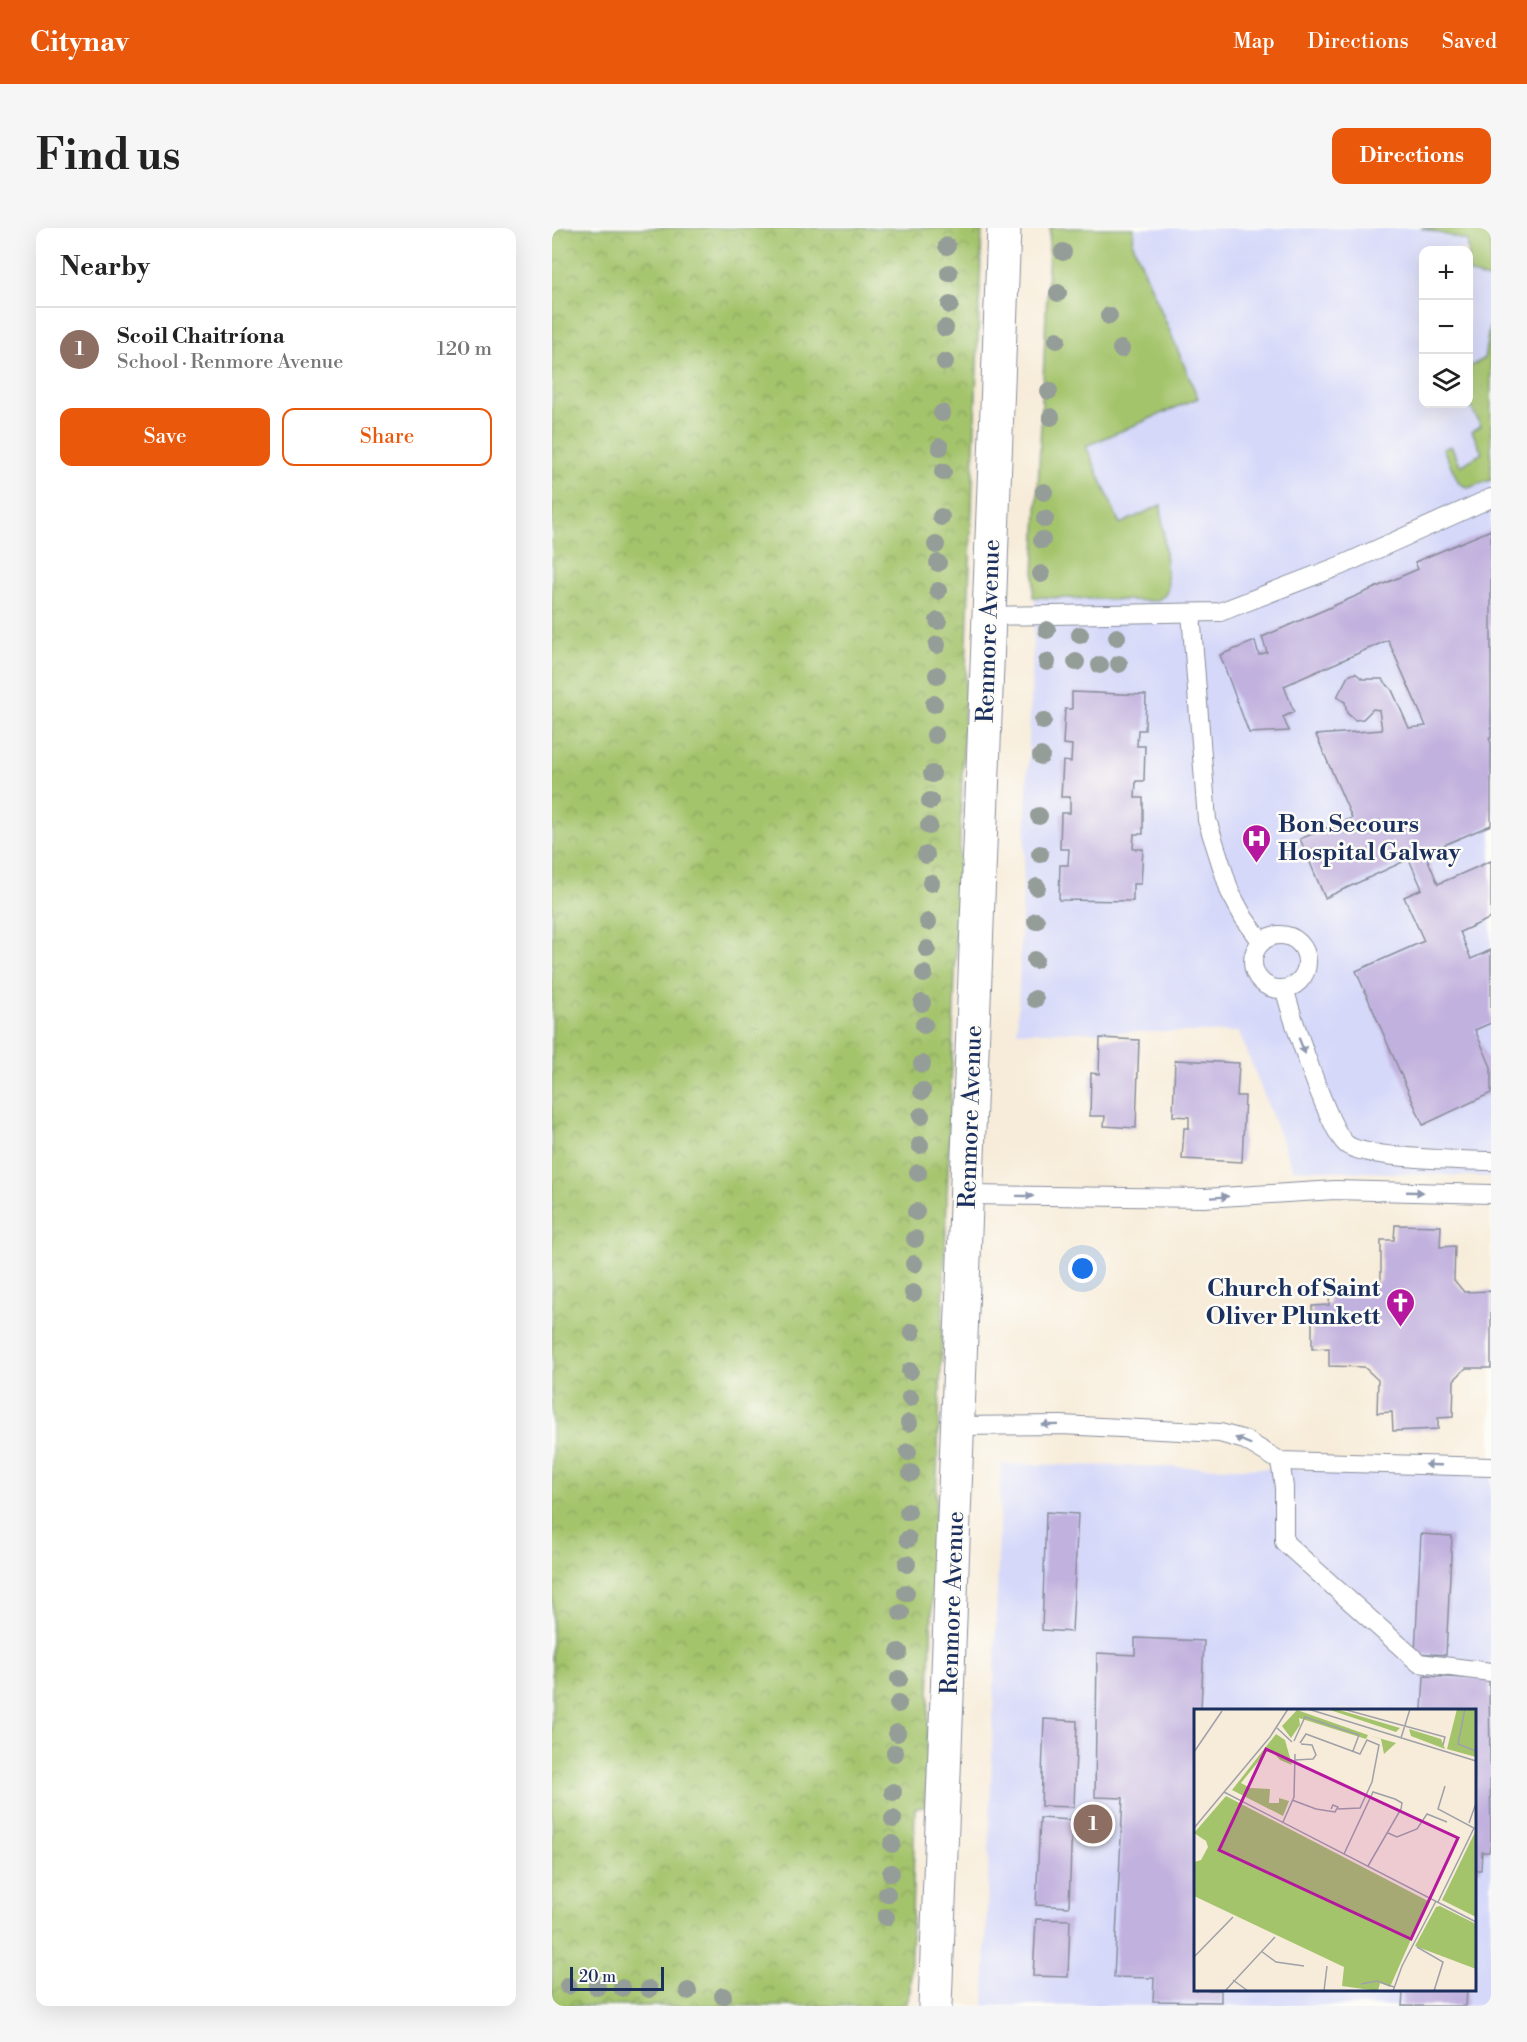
<!DOCTYPE html>
<html lang="en">
<head>
<meta charset="utf-8">
<style>
	:root { --surface:#fff; --page:#f6f6f6; --text:#222; --muted:#767676; --line:#e0e0e0; --accent:#ea580c }
	body { margin:0; font-family:"Libre Bodoni",serif; background:var(--page); color:var(--text) }
	.controls { position:absolute; right:18px; top:18px; display:grid; overflow:hidden; border-radius:12px; box-shadow:0 6px 24px #0002 }
	.controls button { width:54px; height:54px; display:grid; place-items:center; padding:0; border:0; border-bottom:2px solid var(--line); background:var(--surface); color:var(--text); font:30px sans-serif }
	.scale { position:absolute; left:18px; bottom:15px; width:94px; box-sizing:border-box; padding-left:6px; border:3px solid #1b2f5e; border-top:0; font-size:16px; line-height:21px; white-space:nowrap; color:#1b2f5e; -webkit-text-stroke:4px #fdfcf7; paint-order:stroke }
	.you { position:absolute; left:531px; top:1041px; width:21px; height:21px; margin:-15px; border:4px solid #fff; border-radius:50%; background:#1a73e8; box-shadow:0 0 0 9px #1a73e833 }
	.badge { display:grid; place-items:center; width:39px; height:39px; border-radius:50%; background:var(--accent); color:#fff; font-size:20px; font-weight:700 }
	.pin { position:absolute; translate:-50% -50%; border:3px solid #fff; box-shadow:0 2px 6px #0006 }
	.list { margin:0; padding:0; list-style:none }
	h2 { display:flex; justify-content:space-between; align-items:center; height:78px; margin:0; padding:0 24px; font-size:26px }
	h2 small { font-size:20px; font-weight:400; color:var(--muted) }
	.list li { display:grid; grid-template-columns:39px 1fr auto; gap:18px; align-items:center; box-sizing:border-box; height:84px; padding:0 24px; border-top:2px solid var(--line) }
	.list b { display:block; font-size:22px; white-space:nowrap }
	.list p { margin:0; font-size:20px; white-space:nowrap; color:var(--muted) }
	.list em { font-size:20px; font-style:normal; color:var(--muted) }
	.actions { display:flex; gap:12px; padding:18px 24px }
	.actions a { flex:1; padding:14px 0; border:2px solid var(--accent); border-radius:12px; text-align:center; font-size:21px; color:var(--accent) }
	.actions .main { background:var(--accent); color:#fff }
	.icon { flex:none; width:33px; height:33px; fill:none; stroke:currentColor; stroke-width:2; stroke-linecap:round; stroke-linejoin:round }
	.map { position:relative; flex:none; width:939px; height:1778px; overflow:hidden; border-radius:12px }
	header { display:flex; align-items:center; gap:36px; box-sizing:border-box; height:84px; padding:0 30px; background:var(--accent); color:#fff }
	header strong { font-size:28px }
	nav { display:flex; gap:33px; margin-inline-start:auto; font-size:21px }
	.intro { display:flex; align-items:center; justify-content:space-between; box-sizing:border-box; height:144px; padding:0 36px }
	h1 { margin:0; font-size:42px }
	.button { padding:15px 27px; border-radius:12px; background:var(--accent); color:#fff; font-size:21px; font-weight:700 }
	main { display:flex; gap:36px; padding:0 36px }
	aside { flex:1; background:var(--surface); border-radius:12px; box-shadow:0 6px 24px #0002 }
	.map>svg:first-child { display:block }
	.built { fill:#d5d8f9; fill-rule:evenodd }
	.grass { fill:#a4c46c; stroke:#607a65; stroke-width:1.5 }
	.park { fill:url(#park-crowns); stroke:#607a65; stroke-width:1.5 }
	.building { fill:#c1b1de }
	.lines { fill:none; stroke-linecap:round; stroke-linejoin:round }
	.service-casing { stroke:#898e9c; stroke-width:20 }
	.minor-casing { stroke:#898e9c; stroke-width:35 }
	.service { stroke:#fff; stroke-width:18 }
	.minor { stroke:#fff; stroke-width:33 }
	.tree { fill:#959d98 }
	.oneway { fill:#8d97ae }
	.labels { text-anchor:middle; stroke-width:5; stroke-linejoin:round; paint-order:stroke }
	.street-label { font-size:24px; fill:#1b2f5e; stroke:#fdfcf7 }
	.poi-label { font-size:24px; font-weight:bold; fill:#1b2f5e; stroke:#fdfcf7; text-anchor:start }
	.inset-road { fill:none; stroke:#9fa0a8; stroke-width:1.5 }
	.view { fill:#b5179e; fill-opacity:0.15; stroke:#b5179e; stroke-width:3 }
	.inset-edge { fill:none; stroke:#1b2f5e; stroke-width:3 }
</style>
</head>
<body>
<header>
<strong>Citynav</strong>
<nav><a>Map</a><a>Directions</a><a>Saved</a></nav>
</header>
<div class="intro"><h1>Find us</h1><a class="button">Directions</a></div>
<main>
<aside>
<h2>Nearby<small></small></h2>
<ul class="list">
<li><span class="badge" style="background:#8d6e63">1</span><div><b>Scoil Chaitríona</b><p>School · Renmore Avenue</p></div><em>120 m</em></li>
</ul>
<div class="actions"><a class="main">Save</a><a>Share</a></div>
</aside>
<div class="map">
<svg width="939" height="1778" viewBox="0 0 939 1778">
	<defs>
		<pattern id="park-crowns" width="20" height="18" patternUnits="userSpaceOnUse" patternTransform="scale(1.5)"><rect width="20" height="18" fill="#a4c46c"/><path d="M2 6a3 3 0 1 1 6 0M12 15a3 3 0 1 1 6 0" fill="none" stroke="#85a05c"/></pattern>
	</defs>
	<rect width="100%" height="100%" fill="#fdfcf7"/>
	<filter id="ink" filterUnits="userSpaceOnUse"><feTurbulence type="fractalNoise" baseFrequency=".0167" numOctaves="2"/><feDisplacementMap in="SourceGraphic" scale="12" xChannelSelector="R" yChannelSelector="G"/><feConvolveMatrix kernelMatrix="1 2 1 2 8 2 1 2 1" color-interpolation-filters="sRGB"/></filter>
	<filter id="wash" filterUnits="userSpaceOnUse"><feTurbulence type="fractalNoise" baseFrequency=".008" numOctaves="4" result="noise"/><feDisplacementMap in="SourceGraphic" scale="24" xChannelSelector="R" yChannelSelector="G"/><feGaussianBlur stdDeviation="1.35" result="paint"/><feColorMatrix in="noise" values="0 0 0 0 0 0 0 0 0 0 0 0 0 0 0 0 0 1.4 0 .05"/><feComposite in="paint" operator="in"/></filter>
	<g filter="url(#wash)">
		<rect width="100%" height="100%" fill="#f7ecd9"/>
		<g class="built">
			<path d="M498,0H939V949L741,941L687,804H465ZM872,22H916V176H872Z"/>
			<path d="M449,1236L939,1244V1778H432ZM644,1482H922V1762H644Z"/>
		</g>
		<g class="grass">
			<path d="M498,0H582L581,16L646,170L534,218L568,296L609,277L616,360L613,367L604,373L481,369Z"/>
			<path d="M869,0H939V52L917,45L916,13Z"/>
			<path d="M939,89V252L916,260L907,255L891,221L899,218L909,238L930,225L920,203L929,198L917,175V139L932,131Z"/>
		</g>
		<path class="park" d="M0,0H430L373,1579L363,1580L358,1763L353,1778H0Z"/>
		<g id="blocks">
			<g class="building">
				<path d="M939,302V510H937L939,515V597L873,625L886,656L939,633V690L908,704L919,731L939,722V795L923,802L939,839V865L871,897L804,743L872,713L852,669L870,661L857,631L773,670L748,611L800,590L764,507L830,502L827,482L821,481L811,491L803,492L795,485L793,474L785,469L796,448L803,445L811,451H830L840,462L857,500L874,498L836,412L732,458L742,484L731,489L737,503L697,505L668,427L703,413L707,427L715,424L710,409L866,341L863,334Z"/>
				<path d="M520,464L594,467L593,502H586L585,518H593L592,553H584L583,570H591V606H582L581,621H591L589,656H581V673L507,672L508,637H516L517,621H508L509,585H518V569H509L511,533L519,534L520,517L511,516L513,481H520Z"/>
				<path d="M548,810L587,812L584,900L552,898L553,888H538L539,845L547,846Z"/>
				<path d="M623,832L687,835L685,868H693L690,934L630,931L632,900H637V889L621,888Z"/>
				<path d="M843,997L889,998L888,1019L903,1018L902,1052L912,1064L939,1063V1140H914L902,1152L901,1189L886,1190V1201L841,1203L840,1184L825,1185L826,1152L812,1139L777,1138V1120L760,1121V1078L777,1077L778,1062H815L829,1051V1012H842Z"/>
				<path d="M494,1284L526,1286L520,1404L490,1402Z"/>
				<path d="M869,1306L900,1308L894,1427L863,1425Z"/>
				<path d="M583,1410L652,1413L649,1482H644V1762H669V1774L601,1773L602,1750L562,1749L571,1570L543,1569L545,1425L583,1427Z"/>
				<path d="M872,1448L937,1451L939,1615L937,1624H930L929,1642H922V1482H870Z"/>
				<path d="M492,1491L525,1493L522,1579L489,1578Z"/>
				<path d="M488,1590L520,1592L517,1679L484,1677Z"/>
				<path d="M484,1691L518,1692L516,1749L481,1748Z"/>
				<path d="M817,1762H915L914,1778H850L851,1765Z"/>
			</g>
		</g>
	</g>
	<g filter="url(#ink)">
		<use href="#blocks" fill-opacity="0" stroke="#898e9c" stroke-width="1.5"/>
		<g class="lines">
			<defs>
				<g id="service">
					<path d="M639,385L655,592L678,664L692,690L709,713"/>
					<path d="M436,388L668,384L790,337L939,270"/>
					<circle cx="728" cy="734" r="27"/>
					<path d="M733,762C739,787 777,902 794,916C812,931 911,932 939,933"/>
					<path d="M414,967L652,970L783,962L939,966"/>
					<path d="M407,1198L509,1197L668,1205L693,1212L728,1233L939,1239"/>
					<path d="M728,1233L732,1259V1314L867,1435L939,1444"/>
				</g>
				<path id="minor" d="M383,1778L452,0"/>
			</defs>
			<use href="#service" class="service-casing"/>
			<use href="#minor" class="minor-casing"/>
			<use href="#service" class="service"/>
			<use href="#minor" class="minor"/>
		</g>
		<g class="tree">
			<circle cx="395" cy="18" r="9"/>
			<circle cx="511" cy="24" r="9"/>
			<circle cx="397" cy="45" r="9"/>
			<circle cx="506" cy="65" r="9"/>
			<circle cx="398" cy="77" r="9"/>
			<circle cx="557" cy="88" r="9"/>
			<circle cx="393" cy="100" r="9"/>
			<circle cx="505" cy="112" r="9"/>
			<circle cx="569" cy="121" r="9"/>
			<circle cx="393" cy="134" r="9"/>
			<circle cx="497" cy="163" r="9"/>
			<circle cx="390" cy="185" r="9"/>
			<circle cx="499" cy="189" r="9"/>
			<circle cx="388" cy="219" r="9"/>
			<circle cx="391" cy="244" r="9"/>
			<circle cx="492" cy="264" r="9"/>
			<circle cx="389" cy="289" r="9"/>
			<circle cx="493" cy="291" r="9"/>
			<circle cx="490" cy="312" r="9"/>
			<circle cx="384" cy="317" r="9"/>
			<circle cx="386" cy="335" r="9"/>
			<circle cx="489" cy="346" r="9"/>
			<circle cx="386" cy="363" r="9"/>
			<circle cx="386" cy="393" r="9"/>
			<circle cx="495" cy="402" r="9"/>
			<circle cx="528" cy="407" r="9"/>
			<circle cx="565" cy="409" r="9"/>
			<circle cx="385" cy="417" r="9"/>
			<circle cx="495" cy="434" r="9"/>
			<circle cx="524" cy="434" r="9"/>
			<circle cx="567" cy="436" r="9"/>
			<circle cx="548" cy="437" r="9"/>
			<circle cx="385" cy="447" r="9"/>
			<circle cx="382" cy="476" r="9"/>
			<circle cx="491" cy="493" r="9"/>
			<circle cx="383" cy="507" r="9"/>
			<circle cx="489" cy="528" r="9"/>
			<circle cx="380" cy="546" r="9"/>
			<circle cx="378" cy="573" r="9"/>
			<circle cx="487" cy="588" r="9"/>
			<circle cx="377" cy="598" r="9"/>
			<circle cx="488" cy="626" r="9"/>
			<circle cx="374" cy="627" r="9"/>
			<circle cx="379" cy="655" r="9"/>
			<circle cx="485" cy="659" r="9"/>
			<circle cx="484" cy="693" r="9"/>
			<circle cx="376" cy="694" r="9"/>
			<circle cx="375" cy="721" r="9"/>
			<circle cx="483" cy="732" r="9"/>
			<circle cx="372" cy="746" r="9"/>
			<circle cx="483" cy="771" r="9"/>
			<circle cx="370" cy="775" r="9"/>
			<circle cx="372" cy="797" r="9"/>
			<circle cx="370" cy="836" r="9"/>
			<circle cx="370" cy="863" r="9"/>
			<circle cx="369" cy="888" r="9"/>
			<circle cx="368" cy="917" r="9"/>
			<circle cx="366" cy="945" r="9"/>
			<circle cx="364" cy="984" r="9"/>
			<circle cx="363" cy="1011" r="9"/>
			<circle cx="362" cy="1036" r="9"/>
			<circle cx="361" cy="1065" r="9"/>
			<circle cx="360" cy="1104" r="9"/>
			<circle cx="358" cy="1143" r="9"/>
			<circle cx="358" cy="1170" r="9"/>
			<circle cx="357" cy="1195" r="9"/>
			<circle cx="356" cy="1224" r="9"/>
			<circle cx="359" cy="1245" r="9"/>
			<circle cx="356" cy="1284" r="9"/>
			<circle cx="356" cy="1311" r="9"/>
			<circle cx="355" cy="1336" r="9"/>
			<circle cx="354" cy="1365" r="9"/>
			<circle cx="349" cy="1385" r="9"/>
			<circle cx="347" cy="1424" r="9"/>
			<circle cx="347" cy="1451" r="9"/>
			<circle cx="346" cy="1476" r="9"/>
			<circle cx="345" cy="1505" r="9"/>
			<circle cx="343" cy="1525" r="9"/>
			<circle cx="341" cy="1564" r="9"/>
			<circle cx="341" cy="1591" r="9"/>
			<circle cx="340" cy="1616" r="9"/>
			<circle cx="339" cy="1645" r="9"/>
			<circle cx="335" cy="1666" r="9"/>
			<circle cx="334" cy="1689" r="9"/>
			<circle cx="16" cy="1758" r="9"/>
			<circle cx="45" cy="1759" r="9"/>
			<circle cx="70" cy="1760" r="9"/>
			<circle cx="97" cy="1761" r="9"/>
			<circle cx="136" cy="1763" r="9"/>
			<circle cx="171" cy="1768" r="9"/>
		</g>
		<defs><path id="oneway-solid" d="M-6-.8H1V-3.2L6.5 0L1 3.2V.8H-6Z" transform="scale(1.5)"/></defs>
		<g class="oneway">
			<use href="#oneway-solid" transform="translate(750 818) rotate(68)"/>
			<use href="#oneway-solid" transform="translate(863 964) rotate(2)"/>
			<use href="#oneway-solid" transform="translate(473 968) rotate(1)"/>
			<use href="#oneway-solid" transform="translate(668 969) rotate(-4)"/>
			<use href="#oneway-solid" transform="translate(498 1197) rotate(179)"/>
			<use href="#oneway-solid" transform="translate(691 1213) rotate(-157)"/>
			<use href="#oneway-solid" transform="translate(881 1237) rotate(-178)"/>
		</g>
	</g>
	<defs>
		<symbol id="hospital-pin" viewBox="-11 -11 22 30"><path d="M0 17L-7.5 6A9.5 9.5 0 1 1 7.5 6Z" fill="#b5179e" stroke="#fdfcf7"/><path d="M-5-5h3v3.5h4V-5h3V5h-3V1.5h-4V5h-3Z" fill="#fff"/></symbol>
		<symbol id="church-pin" viewBox="-11 -11 22 30"><path d="M0 17L-7.5 6A9.5 9.5 0 1 1 7.5 6Z" fill="#b5179e" stroke="#fdfcf7"/><path d="M-1.2-6h2.4v3.5h3.3v2.4h-3.3V6h-2.4V-.1h-3.3v-2.4h3.3Z" fill="#fff"/></symbol>
	</defs>
	<g fill-rule="evenodd">
		<use href="#hospital-pin" x="688" y="594" width="33" height="45"/>
		<use href="#church-pin" x="832" y="1058" width="33" height="45"/>
	</g>
	<g class="labels">
		<g class="street-label">
			<text transform="translate(436 403) rotate(-88)" y="8">Renmore Avenue</text>
			<text transform="translate(418 889) rotate(-88)" y="8">Renmore Avenue</text>
			<text transform="translate(400 1375) rotate(-88)" y="8">Renmore Avenue</text>
		</g>
		<g class="poi-label">
			<text x="726" y="604">Bon Secours<tspan x="726" dy="28">Hospital Galway</tspan></text>
			<text x="828" y="1068" text-anchor="end">Church of Saint<tspan x="828" dy="28">Oliver Plunkett</tspan></text>
		</g>
	</g>
	<g transform="translate(642 1481)">
		<rect width="282" height="282" fill="#f7ecd9"/>
		<path d="M133,0H142L206,19L202,23ZM263,0H282V48L253,40ZM103,1L174,26L202,34L190,45L187,30L174,26L172,30L105,9L106,16L97,29L88,17ZM215,20L247,30L251,40L217,27ZM82,25L91,31L98,56L86,51L78,42L72,43L47,74L56,79L76,80L75,94H85V89L95,92L89,107L38,81ZM246,197L282,215V260L221,237L242,198Z" fill="#a4c46c"/>
		<path d="M32,87L234,192L196,278L186,274L184,282L148,277L150,258L0,187V153L7,151L14,138L12,132L0,124ZM282,121V208L248,191Z" fill="#a4c46c"/>
		<path class="inset-road" d="M114,0L282,52M149,0L251,28L249,36M271,0L264,35L282,42M83,19L98,33M207,29L216,0M100,32L111,8L165,26L159,42M106,34L112,25L166,45L173,31L185,36L178,73L166,99L144,100M0,43L28,2M101,51L119,50L122,46L118,36L107,35M30,83L282,213M98,91L122,100L141,103L144,98L139,96L137,100M89,113L100,88L101,45M275,114L282,94M0,119L76,28L94,0M194,124L203,128L223,120L233,105L253,113M150,145L179,83L201,90L208,94L207,100L174,157M244,193L280,119L244,100L251,77M223,238L249,253L240,282M67,242L82,253L110,257M0,248L39,208M39,271L54,282M167,275L183,272L200,278M31,282L81,228M130,282L133,257M199,282L208,257L242,192"/>
		<path class="view" d="M72,40L264,129L217,230L25,141Z"/>
		<rect width="282" height="282" class="inset-edge"/>
	</g>
</svg>
<div class="controls">
<button>+</button>
<button>−</button>
<button><svg class="icon" aria-label="layers" viewBox="0 0 24 24"><path d="M12 4l9 5-9 5-9-5zM3 14l9 5 9-5"/></svg></button>
</div>
<div class="scale">20 m</div>
<div class="you"></div>
<div class="pin badge" style="left:541px;top:1596px;background:#8d6e63">1</div>
</div>
</main>
</body>
</html>
